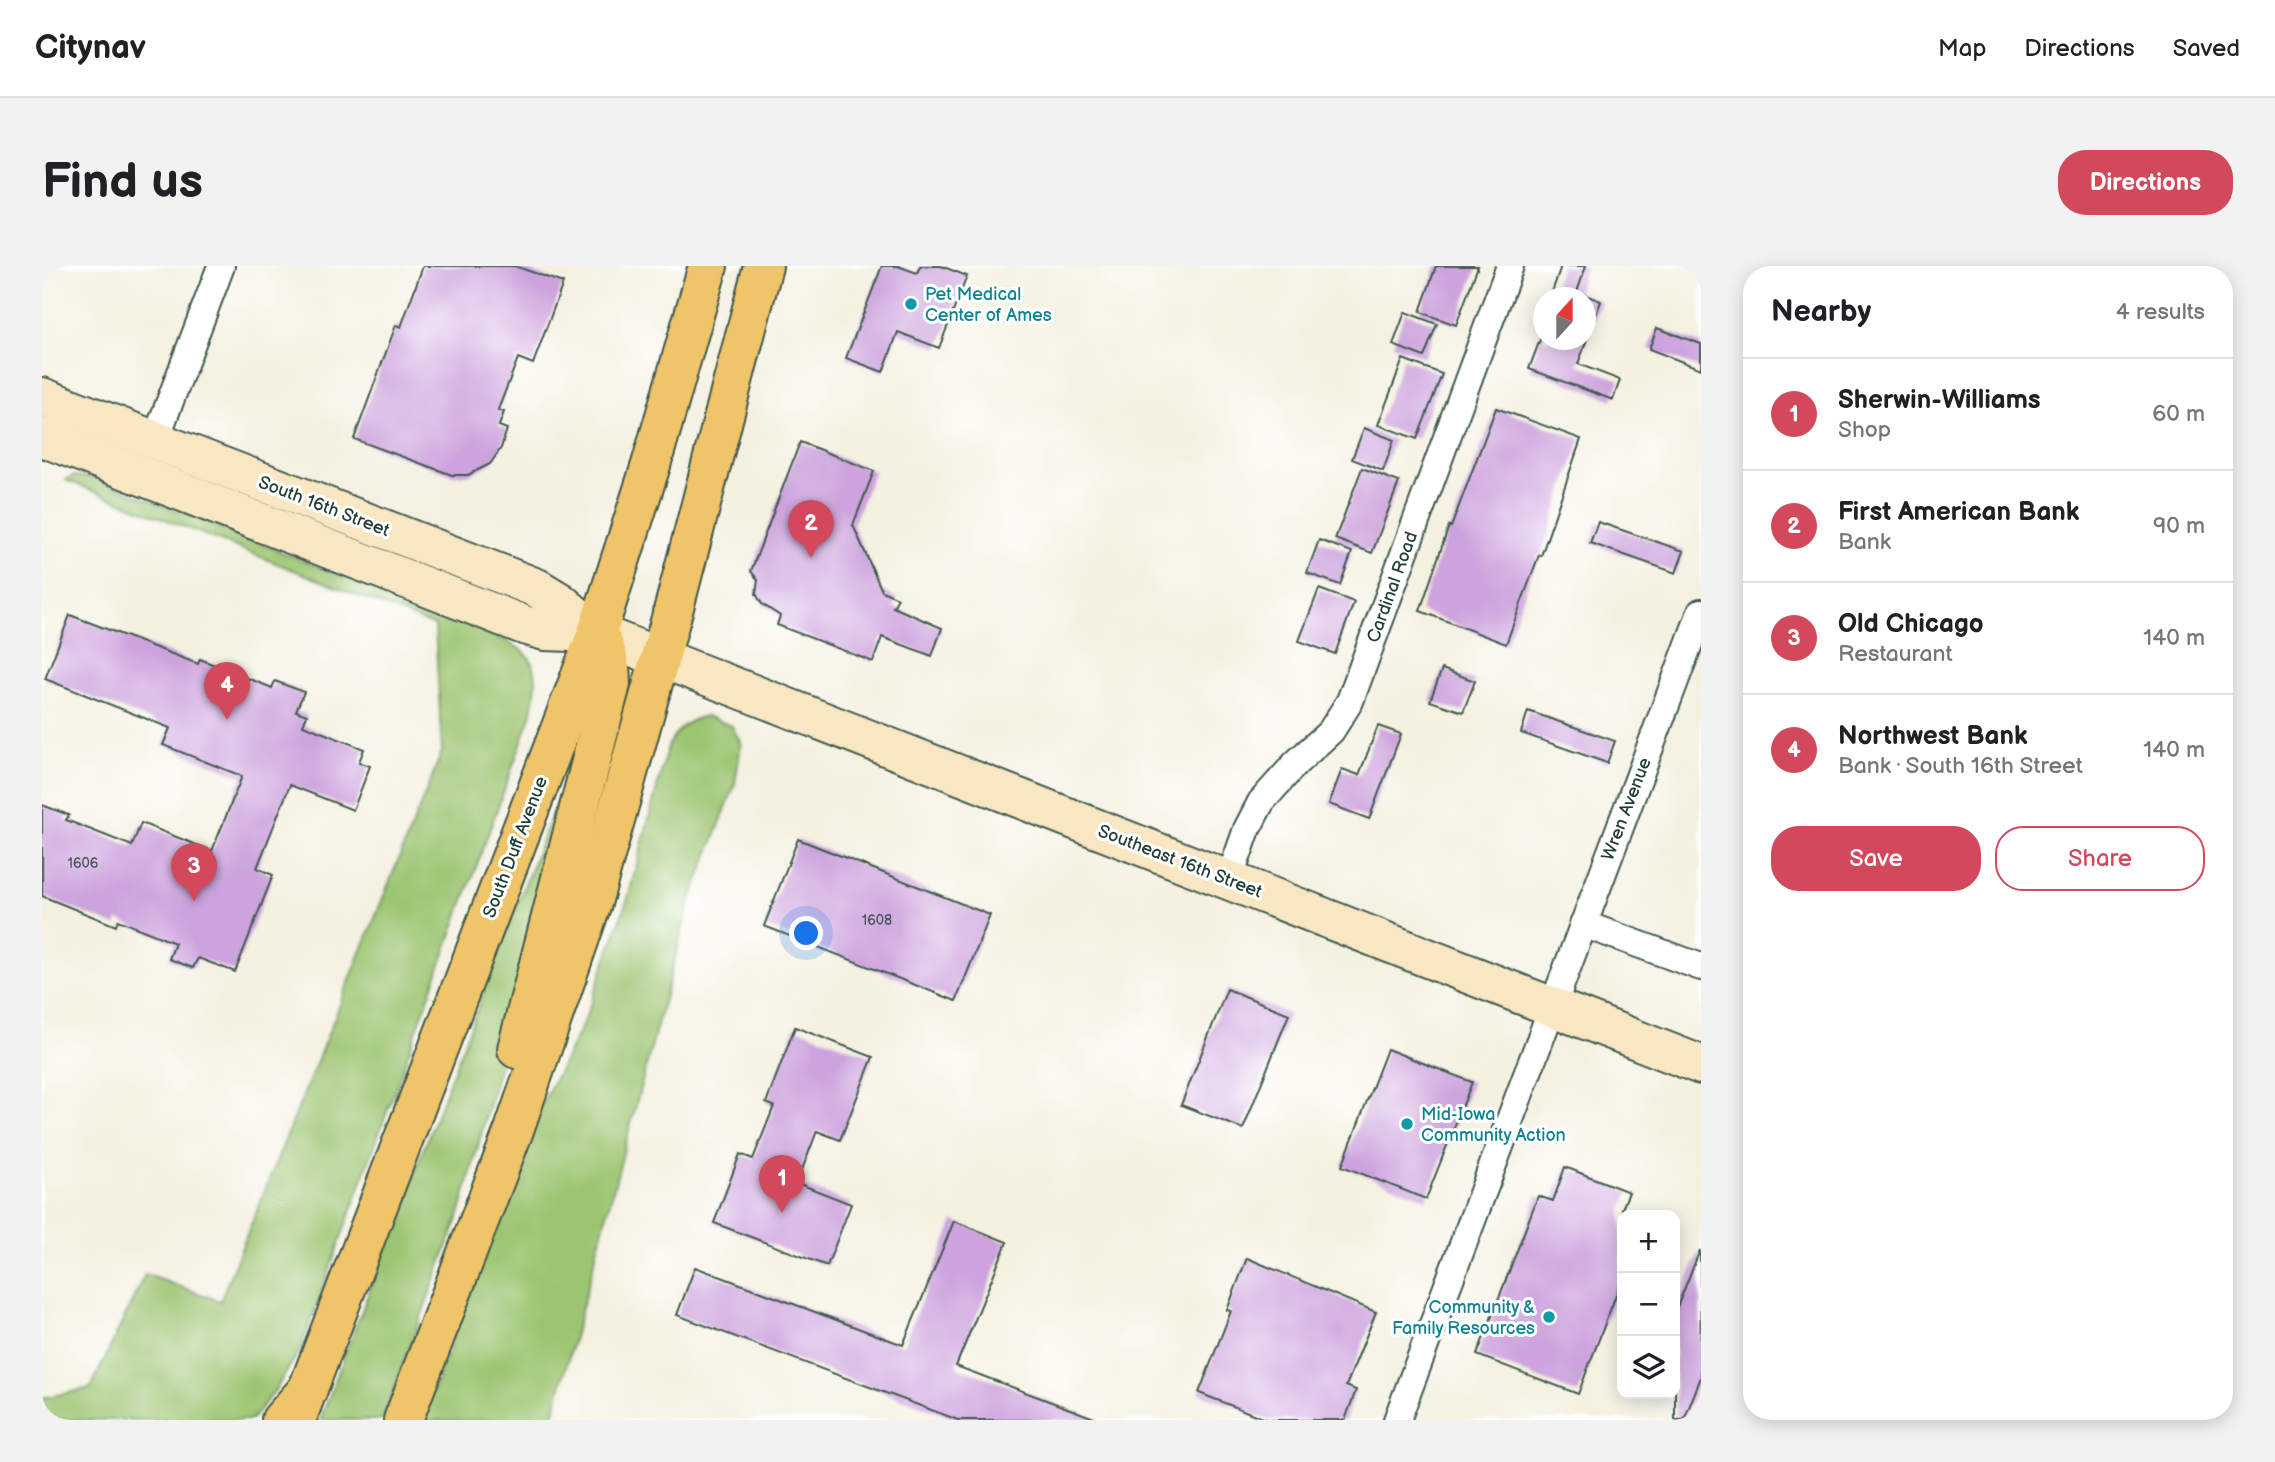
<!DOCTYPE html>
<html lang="en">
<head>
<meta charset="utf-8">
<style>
	:root { --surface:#fff; --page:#f2f2f2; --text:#202124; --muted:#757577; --line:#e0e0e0; --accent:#d1495b }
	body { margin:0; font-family:"Balsamiq Sans",sans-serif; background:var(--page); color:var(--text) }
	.controls { position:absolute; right:21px; bottom:21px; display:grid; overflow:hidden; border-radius:14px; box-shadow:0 4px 18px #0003 }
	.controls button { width:63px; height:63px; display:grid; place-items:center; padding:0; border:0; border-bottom:2px solid var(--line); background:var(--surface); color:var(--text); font:35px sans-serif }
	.compass { position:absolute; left:1491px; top:21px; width:63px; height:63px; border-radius:50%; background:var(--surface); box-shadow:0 4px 18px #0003; rotate:21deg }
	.you { position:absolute; left:765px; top:668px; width:24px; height:24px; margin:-18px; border:5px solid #fff; border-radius:50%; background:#1a73e8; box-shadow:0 0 0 10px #1a73e833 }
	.badge { display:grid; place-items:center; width:46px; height:46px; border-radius:50%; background:var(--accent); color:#fff; font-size:23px; font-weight:700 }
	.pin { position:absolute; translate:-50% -58px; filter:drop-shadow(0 2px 4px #0008) }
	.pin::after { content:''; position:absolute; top:37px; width:24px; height:21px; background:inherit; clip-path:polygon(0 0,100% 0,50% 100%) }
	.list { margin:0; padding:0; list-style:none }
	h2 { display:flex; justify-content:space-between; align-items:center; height:91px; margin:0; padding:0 28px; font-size:30px }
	h2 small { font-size:23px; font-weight:400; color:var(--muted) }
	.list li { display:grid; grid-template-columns:46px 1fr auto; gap:21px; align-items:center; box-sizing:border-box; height:112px; padding:0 28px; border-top:2px solid var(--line) }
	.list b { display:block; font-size:26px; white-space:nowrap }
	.list p { margin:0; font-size:23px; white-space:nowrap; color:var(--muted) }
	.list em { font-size:23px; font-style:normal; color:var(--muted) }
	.actions { display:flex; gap:14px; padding:21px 28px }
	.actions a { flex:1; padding:16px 0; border:2px solid var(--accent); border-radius:28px; text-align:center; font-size:24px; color:var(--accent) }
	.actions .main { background:var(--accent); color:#fff }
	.icon { flex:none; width:38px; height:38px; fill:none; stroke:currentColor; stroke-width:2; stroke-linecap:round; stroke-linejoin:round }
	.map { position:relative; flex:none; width:1659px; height:1154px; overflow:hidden; border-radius:28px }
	header { display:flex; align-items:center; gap:42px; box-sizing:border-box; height:98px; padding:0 35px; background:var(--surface); border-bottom:2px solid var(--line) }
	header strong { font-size:33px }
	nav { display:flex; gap:38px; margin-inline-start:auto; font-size:24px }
	.intro { display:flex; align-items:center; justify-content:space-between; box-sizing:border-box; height:168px; padding:0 42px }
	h1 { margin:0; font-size:49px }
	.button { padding:18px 32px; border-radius:28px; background:var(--accent); color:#fff; font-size:24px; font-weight:700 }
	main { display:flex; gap:42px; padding:0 42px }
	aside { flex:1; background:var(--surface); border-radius:28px; box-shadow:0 4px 18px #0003 }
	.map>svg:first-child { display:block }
	.green { fill:#9cc571; stroke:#5e8152; stroke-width:2 }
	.building { fill:#cca3dd }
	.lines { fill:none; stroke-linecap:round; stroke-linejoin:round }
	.street-casing { stroke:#3f584e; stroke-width:30 }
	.secondary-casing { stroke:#3f584e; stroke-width:42 }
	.primary-casing { stroke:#3f584e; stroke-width:42 }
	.highway-casing { stroke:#3f584e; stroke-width:42 }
	.street { stroke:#fff; stroke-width:26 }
	.secondary { stroke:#f9e7c3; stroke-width:38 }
	.primary { stroke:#f0c469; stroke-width:38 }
	.highway { stroke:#f0c469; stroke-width:38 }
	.culture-dot { fill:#0f9aa8; stroke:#fff; stroke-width:2.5 }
	.labels { text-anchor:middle; stroke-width:6; stroke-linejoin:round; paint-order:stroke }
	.number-label { font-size:14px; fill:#4a565e }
	.culture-label { font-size:18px; fill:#0d838f; stroke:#fff; text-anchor:start }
	.street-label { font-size:18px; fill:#1f3d34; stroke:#fff }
</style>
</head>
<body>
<header>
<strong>Citynav</strong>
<nav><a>Map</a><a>Directions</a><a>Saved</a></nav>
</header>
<div class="intro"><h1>Find us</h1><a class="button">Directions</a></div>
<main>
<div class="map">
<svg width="1659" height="1154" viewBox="0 0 1659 1154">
	<rect width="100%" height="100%" fill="#fff"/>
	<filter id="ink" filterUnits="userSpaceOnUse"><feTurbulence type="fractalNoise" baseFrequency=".0143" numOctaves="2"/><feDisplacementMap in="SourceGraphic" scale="14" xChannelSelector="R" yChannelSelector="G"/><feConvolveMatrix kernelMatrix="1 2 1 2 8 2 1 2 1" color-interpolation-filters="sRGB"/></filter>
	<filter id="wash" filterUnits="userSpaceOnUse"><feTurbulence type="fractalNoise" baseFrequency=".00686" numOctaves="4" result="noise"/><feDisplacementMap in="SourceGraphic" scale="28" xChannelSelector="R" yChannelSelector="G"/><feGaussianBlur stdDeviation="1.57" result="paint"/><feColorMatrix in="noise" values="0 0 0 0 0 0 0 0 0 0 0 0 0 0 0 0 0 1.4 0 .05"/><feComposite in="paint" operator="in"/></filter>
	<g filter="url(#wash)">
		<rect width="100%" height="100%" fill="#f4f1e0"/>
		<g class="green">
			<path d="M31,210L53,212L464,375C470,379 479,382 484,388C500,404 493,430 489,450L259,1082L232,1126L209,1154H0V1132L49,1122L103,1008L178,1035L400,486L393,360L24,214Z"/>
			<path d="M664,450L690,460L699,478L693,518L647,639L510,1154H380L501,836L542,756L586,632L626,480C635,463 645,454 664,450Z"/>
			<path d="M519,524L531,528L417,950L340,1154H278Z"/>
		</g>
		<g id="blocks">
			<g class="building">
				<path d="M381,0H473L521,17L491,98L476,92L456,144L462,146L457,160L465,163L459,182L448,198L426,209H410L312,173L354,59L359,61Z"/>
				<path d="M840,0H856L875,7L878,0H899L925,10L897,82L856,66L841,106L804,92Z"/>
				<path d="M1394,0H1436L1414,59L1378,46Z"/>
				<path d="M1519,0H1544L1535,26L1559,35L1536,98L1578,114L1571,134L1487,103L1502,63V74H1544V32H1508Z"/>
				<path d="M1363,46L1395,58L1382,91L1351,79Z"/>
				<path d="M1615,62L1659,78V103L1607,83Z"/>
				<path d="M1361,93L1400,108L1375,173L1336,159Z"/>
				<path d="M1454,142L1539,173L1499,290L1497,289L1464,378L1378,345L1407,260L1409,261Z"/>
				<path d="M1322,162L1352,174L1341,205L1310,193Z"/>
				<path d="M758,176L832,205L811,259L840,325L856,332L851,341L900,362L890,390L840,371L831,396L735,359L738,350L720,338L714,328L716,314L709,305Z"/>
				<path d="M1320,202L1357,216L1330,287L1293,273Z"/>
				<path d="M1556,256L1642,285L1634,307L1548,277Z"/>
				<path d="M1277,274L1310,286L1298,319L1265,307Z"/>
				<path d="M1277,323L1312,336L1293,388L1257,375Z"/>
				<path d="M28,349L156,398L158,393L230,422L233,415L262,426L254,445L265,449L261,459L322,483L317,496L328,500L311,544L248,519L215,602L231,609L193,706L156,692L151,702L127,693L133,677L76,654L74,660L0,630V539L27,549L24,554L90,580L99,557L170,585L200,510L121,479L128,462L3,413Z"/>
				<path d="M1400,403L1433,415L1421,446L1388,435Z"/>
				<path d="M1486,445L1573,475L1565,497L1479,467Z"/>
				<path d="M1336,460L1359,468L1327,553L1287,538L1300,503L1317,509Z"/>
				<path d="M756,573L948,649L914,735L722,660Z"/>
				<path d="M1185,723L1247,748L1201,863L1139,839Z"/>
				<path d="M753,761L831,791L798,874L775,865L755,917L809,938L785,1000L672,957L698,888L711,893L732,840L724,837Z"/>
				<path d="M1345,783L1430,816L1384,933L1300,900Z"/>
				<path d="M1523,901L1587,926L1580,943V1013L1536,1128L1435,1089L1496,930L1511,935Z"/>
				<path d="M912,955L965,976L914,1100L1052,1152V1154H916L635,1049L653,1001L861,1079Z"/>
				<path d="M1658,984L1659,1111L1642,1154H1633V1046Z"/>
				<path d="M1205,992L1334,1046L1304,1120L1314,1124L1303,1154H1226L1157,1127L1189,1045L1185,1044Z"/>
			</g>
		</g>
	</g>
	<g filter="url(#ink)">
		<use href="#blocks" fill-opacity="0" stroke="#3f584e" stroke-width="2"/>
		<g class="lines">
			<defs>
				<g id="street">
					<path d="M113,175L179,0"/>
					<path d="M1187,614L1205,563L1219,536L1254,497L1289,465L1308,435L1468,0"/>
					<path d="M1541,658L1659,701"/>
					<path d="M1355,1154L1659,346"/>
				</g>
				<g id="secondary">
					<path d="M0,131L495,322L518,336L555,367L1659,799"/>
					<path d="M0,171L482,359L503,365L555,367"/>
				</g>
				<g id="primary">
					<path d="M475,783L569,418C569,398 565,384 555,367"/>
					<path d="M254,1154L555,367L609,199L666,0"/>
					<path d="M361,1154L472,864L550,637L634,334L721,0"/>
				</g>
				<path id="highway" d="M239,1154L266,1123"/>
			</defs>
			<use href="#street" class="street-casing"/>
			<use href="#secondary" class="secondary-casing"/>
			<use href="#primary" class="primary-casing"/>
			<use href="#highway" class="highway-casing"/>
			<use href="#street" class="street"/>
			<use href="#secondary" class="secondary"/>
			<use href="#primary" class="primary"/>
			<use href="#highway" class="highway"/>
		</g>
	</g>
	<g class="culture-dot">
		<circle cx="869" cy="38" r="7"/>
		<circle cx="1365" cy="858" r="7"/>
		<circle cx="1507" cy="1051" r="7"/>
	</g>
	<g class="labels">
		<g class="number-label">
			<text x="41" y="602">1606</text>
			<text x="835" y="659">1608</text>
		</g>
		<g class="culture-label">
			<text x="883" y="34">Pet Medical<tspan x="883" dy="21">Center of Ames</tspan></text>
			<text x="1379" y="854">Mid-Iowa<tspan x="1379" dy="21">Community Action</tspan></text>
			<text x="1493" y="1047" text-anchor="end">Community &amp;<tspan x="1493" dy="21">Family Resources</tspan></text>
		</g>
		<g class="street-label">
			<text transform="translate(282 240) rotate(21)" y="6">South 16th Street</text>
			<text transform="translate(1350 321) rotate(-70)" y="6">Cardinal Road</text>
			<text transform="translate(1584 543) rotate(-69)" y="6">Wren Avenue</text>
			<text transform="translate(473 581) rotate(-69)" y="6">South Duff Avenue</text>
			<text transform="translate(1138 595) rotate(21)" y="6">Southeast 16th Street</text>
		</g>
	</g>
</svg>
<div class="controls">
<button>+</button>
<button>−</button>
<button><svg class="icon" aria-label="layers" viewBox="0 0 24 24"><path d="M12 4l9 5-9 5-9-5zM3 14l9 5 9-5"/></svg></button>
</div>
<svg class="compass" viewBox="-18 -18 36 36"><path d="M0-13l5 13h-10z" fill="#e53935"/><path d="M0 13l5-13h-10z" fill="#757577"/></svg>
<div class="you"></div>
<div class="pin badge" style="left:740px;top:947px">1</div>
<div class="pin badge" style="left:769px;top:292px">2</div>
<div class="pin badge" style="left:152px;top:635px">3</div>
<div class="pin badge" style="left:185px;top:454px">4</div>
</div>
<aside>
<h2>Nearby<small>4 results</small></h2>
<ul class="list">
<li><span class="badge">1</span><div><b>Sherwin-Williams</b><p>Shop</p></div><em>60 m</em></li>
<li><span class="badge">2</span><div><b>First American Bank</b><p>Bank</p></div><em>90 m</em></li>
<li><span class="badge">3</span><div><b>Old Chicago</b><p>Restaurant</p></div><em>140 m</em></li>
<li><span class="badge">4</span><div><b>Northwest Bank</b><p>Bank · South 16th Street</p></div><em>140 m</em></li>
</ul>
<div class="actions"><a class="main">Save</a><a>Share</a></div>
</aside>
</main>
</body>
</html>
